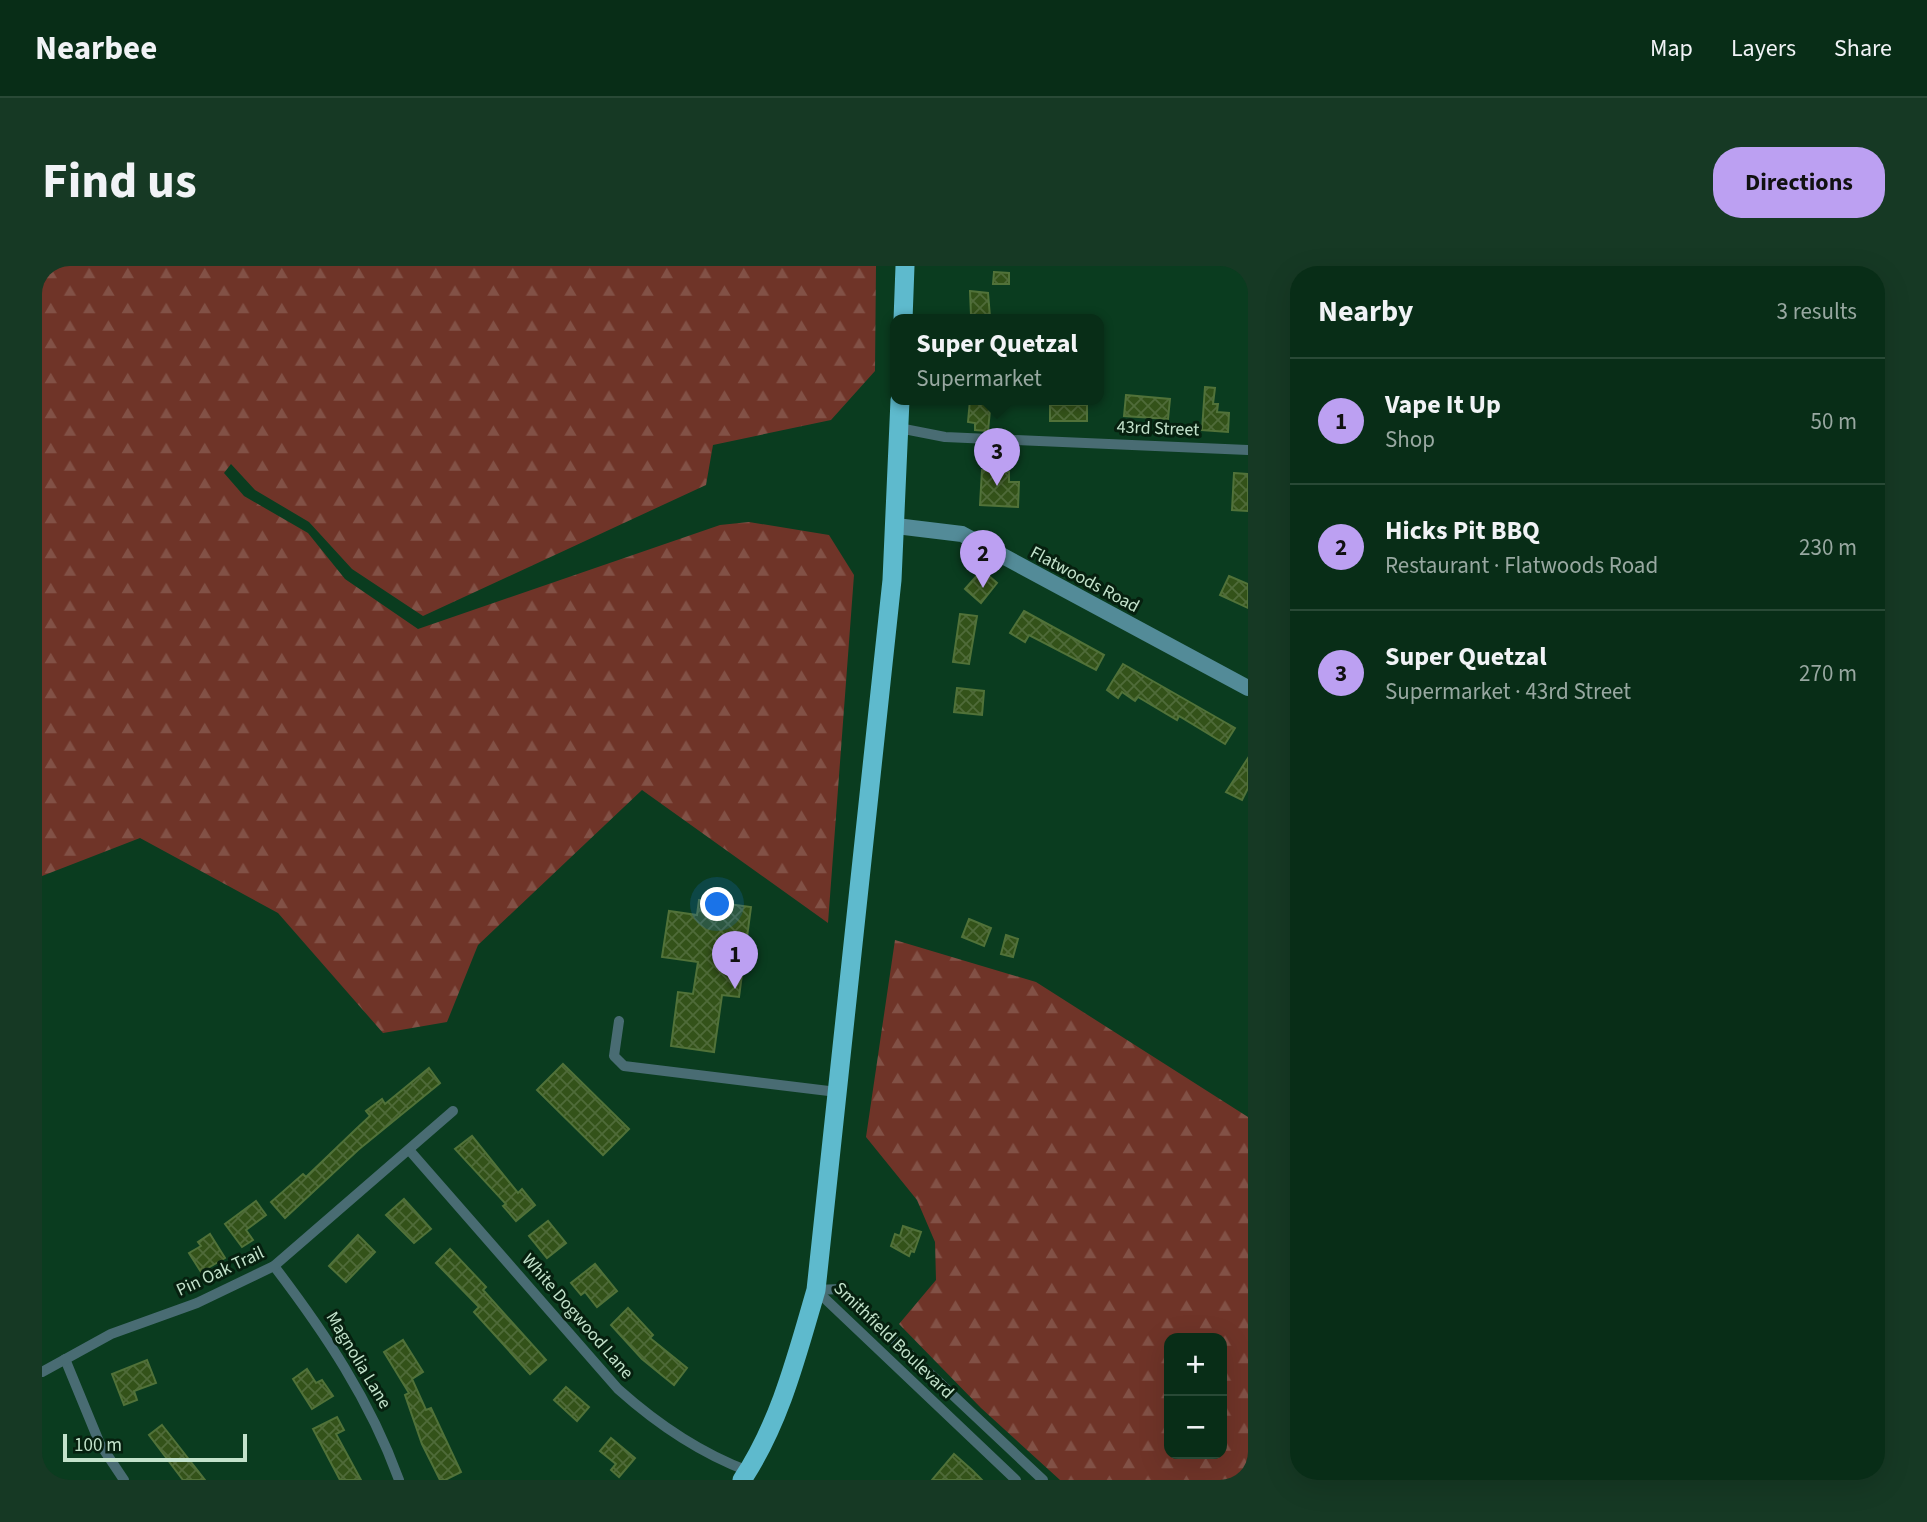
<!DOCTYPE html>
<html lang="en">
<head>
<meta charset="utf-8">
<style>
	:root { --surface:#082d17; --page:#163924; --text:#f1f3f6; --muted:#98a8a1; --line:#294936; --accent:#bca0f2 }
	body { margin:0; font-family:"Source Sans 3",sans-serif; background:var(--page); color:var(--text) }
	.controls { position:absolute; right:21px; bottom:21px; display:grid; overflow:hidden; border-radius:14px; box-shadow:0 7px 28px #0002 }
	.controls button { width:63px; height:63px; display:grid; place-items:center; padding:0; border:0; border-bottom:2px solid var(--line); background:var(--surface); color:var(--text); font:35px sans-serif }
	.scale { position:absolute; left:21px; bottom:18px; width:184px; box-sizing:border-box; padding-left:7px; border:4px solid #c3e2cb; border-top:0; font-size:19px; line-height:24px; white-space:nowrap; color:#c3e2cb; -webkit-text-stroke:5px #06200f; paint-order:stroke }
	.you { position:absolute; left:676px; top:639px; width:24px; height:24px; margin:-18px; border:5px solid #fff; border-radius:50%; background:#1a73e8; box-shadow:0 0 0 10px #1a73e833 }
	.badge { display:grid; place-items:center; width:46px; height:46px; border-radius:50%; background:var(--accent); color:#111; font-size:23px; font-weight:700 }
	.pin { position:absolute; translate:-50% -58px; filter:drop-shadow(0 2px 4px #0008) }
	.pin::after { content:''; position:absolute; top:37px; width:24px; height:21px; background:inherit; clip-path:polygon(0 0,100% 0,50% 100%) }
	.popup { position:absolute; left:848px; top:48px; width:214px; height:91px; box-sizing:border-box; display:grid; place-content:center; border-radius:14px; background:var(--surface); filter:drop-shadow(0 2px 5px #0005); font-size:23px; white-space:nowrap; color:var(--muted) }
	.popup b { font-size:26px; color:var(--text) }
	.popup::after { content:''; position:absolute; left:50%; top:100%; margin-left:-14px; border:14px solid transparent; border-top-color:var(--surface) }
	.list { margin:0; padding:0; list-style:none }
	h2 { display:flex; justify-content:space-between; align-items:center; height:91px; margin:0; padding:0 28px; font-size:30px }
	h2 small { font-size:23px; font-weight:400; color:var(--muted) }
	.list li { display:grid; grid-template-columns:46px 1fr auto; gap:21px; align-items:center; box-sizing:border-box; height:126px; padding:0 28px; border-top:2px solid var(--line) }
	.list b { display:block; font-size:26px; white-space:nowrap }
	.list p { margin:0; font-size:23px; white-space:nowrap; color:var(--muted) }
	.list em { font-size:23px; font-style:normal; color:var(--muted) }
	.map { position:relative; flex:none; width:1206px; height:1214px; overflow:hidden; border-radius:28px }
	header { display:flex; align-items:center; gap:42px; box-sizing:border-box; height:98px; padding:0 35px; background:var(--surface); border-bottom:2px solid var(--line) }
	header strong { font-size:33px }
	nav { display:flex; gap:38px; margin-inline-start:auto; font-size:24px }
	.intro { display:flex; align-items:center; justify-content:space-between; box-sizing:border-box; height:168px; padding:0 42px }
	h1 { margin:0; font-size:49px }
	.button { padding:18px 32px; border-radius:28px; background:var(--accent); color:#111; font-size:24px; font-weight:700 }
	main { display:flex; gap:42px; padding:0 42px }
	aside { flex:1; background:var(--surface); border-radius:28px; box-shadow:0 7px 28px #0002 }
	.map>svg:first-child { display:block }
	.forest { fill:url(#forest-firs); fill-rule:evenodd }
	.building { fill:url(#building-cross-hatch); stroke:#517239; stroke-width:2 }
	.lines { fill:none; stroke-linecap:round; stroke-linejoin:round }
	.street { stroke:#496c73; stroke-width:10 }
	.secondary { stroke:#538b98; stroke-width:16 }
	.highway { stroke:#5ebacd; stroke-width:19 }
	.labels { text-anchor:middle; stroke-width:6; stroke-linejoin:round; paint-order:stroke }
	.street-label { font-size:18px; fill:#c3e2cb; stroke:#06200f }
</style>
</head>
<body>
<header>
<strong>Nearbee</strong>
<nav><a>Map</a><a>Layers</a><a>Share</a></nav>
</header>
<div class="intro"><h1>Find us</h1><a class="button">Directions</a></div>
<main>
<div class="map">
<svg width="1206" height="1214" viewBox="0 0 1206 1214">
	<defs>
		<pattern id="forest-firs" width="22" height="20" patternUnits="userSpaceOnUse" patternTransform="scale(1.75)"><rect width="22" height="20" fill="#6f3428"/><path d="M5 1l3.5 6h-7zM16 11l3.5 6h-7z" fill="#825146"/></pattern>
		<pattern id="building-cross-hatch" width="8" height="8" patternUnits="userSpaceOnUse" patternTransform="scale(1.75)"><rect width="8" height="8" fill="#335219"/><path d="M0 0l8 8M0 8l8-8" fill="none" stroke="#4f6b39"/></pattern>
	</defs>
	<rect width="100%" height="100%" fill="#0a3c1f"/>
	<g class="forest">
		<path d="M0,0H834L833,105L789,154L671,179L664,219L381,350L310,303L267,256L213,224L189,198L182,207L202,230L266,267L303,313L376,363L678,259L707,256L787,269L812,309L786,657L600,524L436,679L405,756L341,767L236,647L98,572L0,610Z"/>
		<path d="M853,674L994,716L1206,851V1214H1018L939,1142L857,1058L894,1014L893,976L875,934L824,871ZM1127,1072H1180V1188H1127Z"/>
	</g>
	<g class="building">
		<path d="M952,6L967,7V18H951Z"/>
		<path d="M928,25L946,27L948,51L929,49Z"/>
		<path d="M1163,121L1173,122L1171,138H1176L1175,146L1187,147L1186,166L1160,164Z"/>
		<path d="M1084,129L1128,133L1126,153L1082,150Z"/>
		<path d="M928,134H949L946,165L933,164V157L926,156Z"/>
		<rect x="1008" y="139" width="37" height="16"/>
		<path d="M940,204L967,206V216H977L976,241L938,239Z"/>
		<path d="M1192,207L1206,208V245L1190,244Z"/>
		<path d="M940,304L955,317L939,337L923,323Z"/>
		<path d="M1187,310L1206,318V342L1178,329Z"/>
		<path d="M982,345L1062,389L1054,404L987,369L983,376L968,367Z"/>
		<path d="M918,348L935,350L927,398L911,396Z"/>
		<path d="M1081,398L1193,462L1183,478L1137,450L1135,454L1096,431L1093,435L1080,426L1076,432L1065,424Z"/>
		<path d="M915,422L942,425L940,449L912,446Z"/>
		<path d="M1206,492V522L1200,534L1184,526Z"/>
		<path d="M657,634L709,641L697,731L680,729L672,786L629,780L636,726L651,728L656,696L620,691L627,645L655,649Z"/>
		<path d="M927,653L949,662L942,680L920,671Z"/>
		<path d="M964,669L976,673L971,691L959,688Z"/>
		<path d="M521,798L587,863L561,889L495,824Z"/>
		<path d="M387,802L398,817L316,884L243,952L229,936L261,908L264,911L313,864L328,850L324,845L340,833L343,838Z"/>
		<path d="M430,870L476,927L480,923L493,939L474,955L461,940L464,938L413,883Z"/>
		<path d="M362,933L389,963L372,977L344,949Z"/>
		<path d="M214,935L224,949L204,964L211,974L200,981L183,958Z"/>
		<path d="M506,955L524,977L505,992L487,970Z"/>
		<path d="M861,960L879,966L872,986L869,985L867,990L849,980L853,968L858,970Z"/>
		<path d="M168,968L183,992L159,1006L147,987L159,980L156,976Z"/>
		<path d="M316,969L333,986L304,1016L287,1000Z"/>
		<path d="M408,983L444,1021L441,1024L504,1094L488,1108L432,1046L437,1041L394,997Z"/>
		<path d="M553,998L575,1025L555,1041L543,1026L539,1029L529,1017Z"/>
		<path d="M586,1042L611,1069L608,1072L645,1102L632,1119L600,1093L569,1059Z"/>
		<path d="M361,1074L381,1106L370,1113L384,1144L389,1142L419,1206L403,1214H398L380,1178L363,1129L367,1127L342,1086Z"/>
		<path d="M105,1094L114,1117L92,1125L95,1134L82,1139L70,1108Z"/>
		<path d="M265,1103L274,1117L280,1114L291,1130L270,1143L251,1113Z"/>
		<path d="M524,1121L547,1141L535,1155L512,1134Z"/>
		<path d="M295,1151L302,1164L294,1168L319,1214H298L271,1163Z"/>
		<path d="M120,1159L163,1214H141L107,1169Z"/>
		<path d="M569,1172L593,1192L577,1211L569,1204L574,1198L558,1185Z"/>
		<path d="M912,1188L930,1204L940,1214H890Z"/>
	</g>
	<g class="lines">
		<g class="street">
			<path d="M857,162L903,171L1206,184"/>
			<path d="M577,755L572,790L582,800L795,826"/>
			<path d="M368,885L576,1123C614,1157 658,1187 706,1205"/>
			<path d="M232,1000C283,1067 328,1134 357,1214"/>
			<path d="M774,1024L798,1023L1001,1214"/>
			<path d="M774,1024L974,1214"/>
			<path d="M23,1093L58,1178L82,1214"/>
			<path d="M0,1106L69,1068L155,1037L232,1000L411,845"/>
		</g>
		<path class="secondary" d="M854,260L920,268L1206,422"/>
		<g class="highway">
			<path d="M861,54L863,0"/>
			<path d="M700,1214C738,1157 755,1089 774,1024L850,314L858,134"/>
		</g>
	</g>
	<g class="labels">
		<g class="street-label">
			<text transform="translate(1116 162) rotate(2)" y="6">43rd Street</text>
			<text transform="translate(1043 313) rotate(28)" y="6">Flatwoods Road</text>
			<text transform="translate(178 1005) rotate(-25)" y="6">Pin Oak Trail</text>
			<text transform="translate(536 1050) rotate(49)" y="6">White Dogwood Lane</text>
			<text transform="translate(852 1074) rotate(44)" y="6">Smithfield Boulevard</text>
			<text transform="translate(317 1094) rotate(59)" y="6">Magnolia Lane</text>
		</g>
	</g>
</svg>
<div class="controls">
<button>+</button>
<button>−</button>
</div>
<div class="scale">100 m</div>
<div class="you"></div>
<div class="pin badge" style="left:693px;top:723px">1</div>
<div class="pin badge" style="left:941px;top:322px">2</div>
<div class="pin badge" style="left:955px;top:220px">3</div>
<div class="popup"><b>Super Quetzal</b>Supermarket</div>
</div>
<aside>
<h2>Nearby<small>3 results</small></h2>
<ul class="list">
<li><span class="badge">1</span><div><b>Vape It Up</b><p>Shop</p></div><em>50 m</em></li>
<li><span class="badge">2</span><div><b>Hicks Pit BBQ</b><p>Restaurant · Flatwoods Road</p></div><em>230 m</em></li>
<li><span class="badge">3</span><div><b>Super Quetzal</b><p>Supermarket · 43rd Street</p></div><em>270 m</em></li>
</ul>
</aside>
</main>
</body>
</html>
